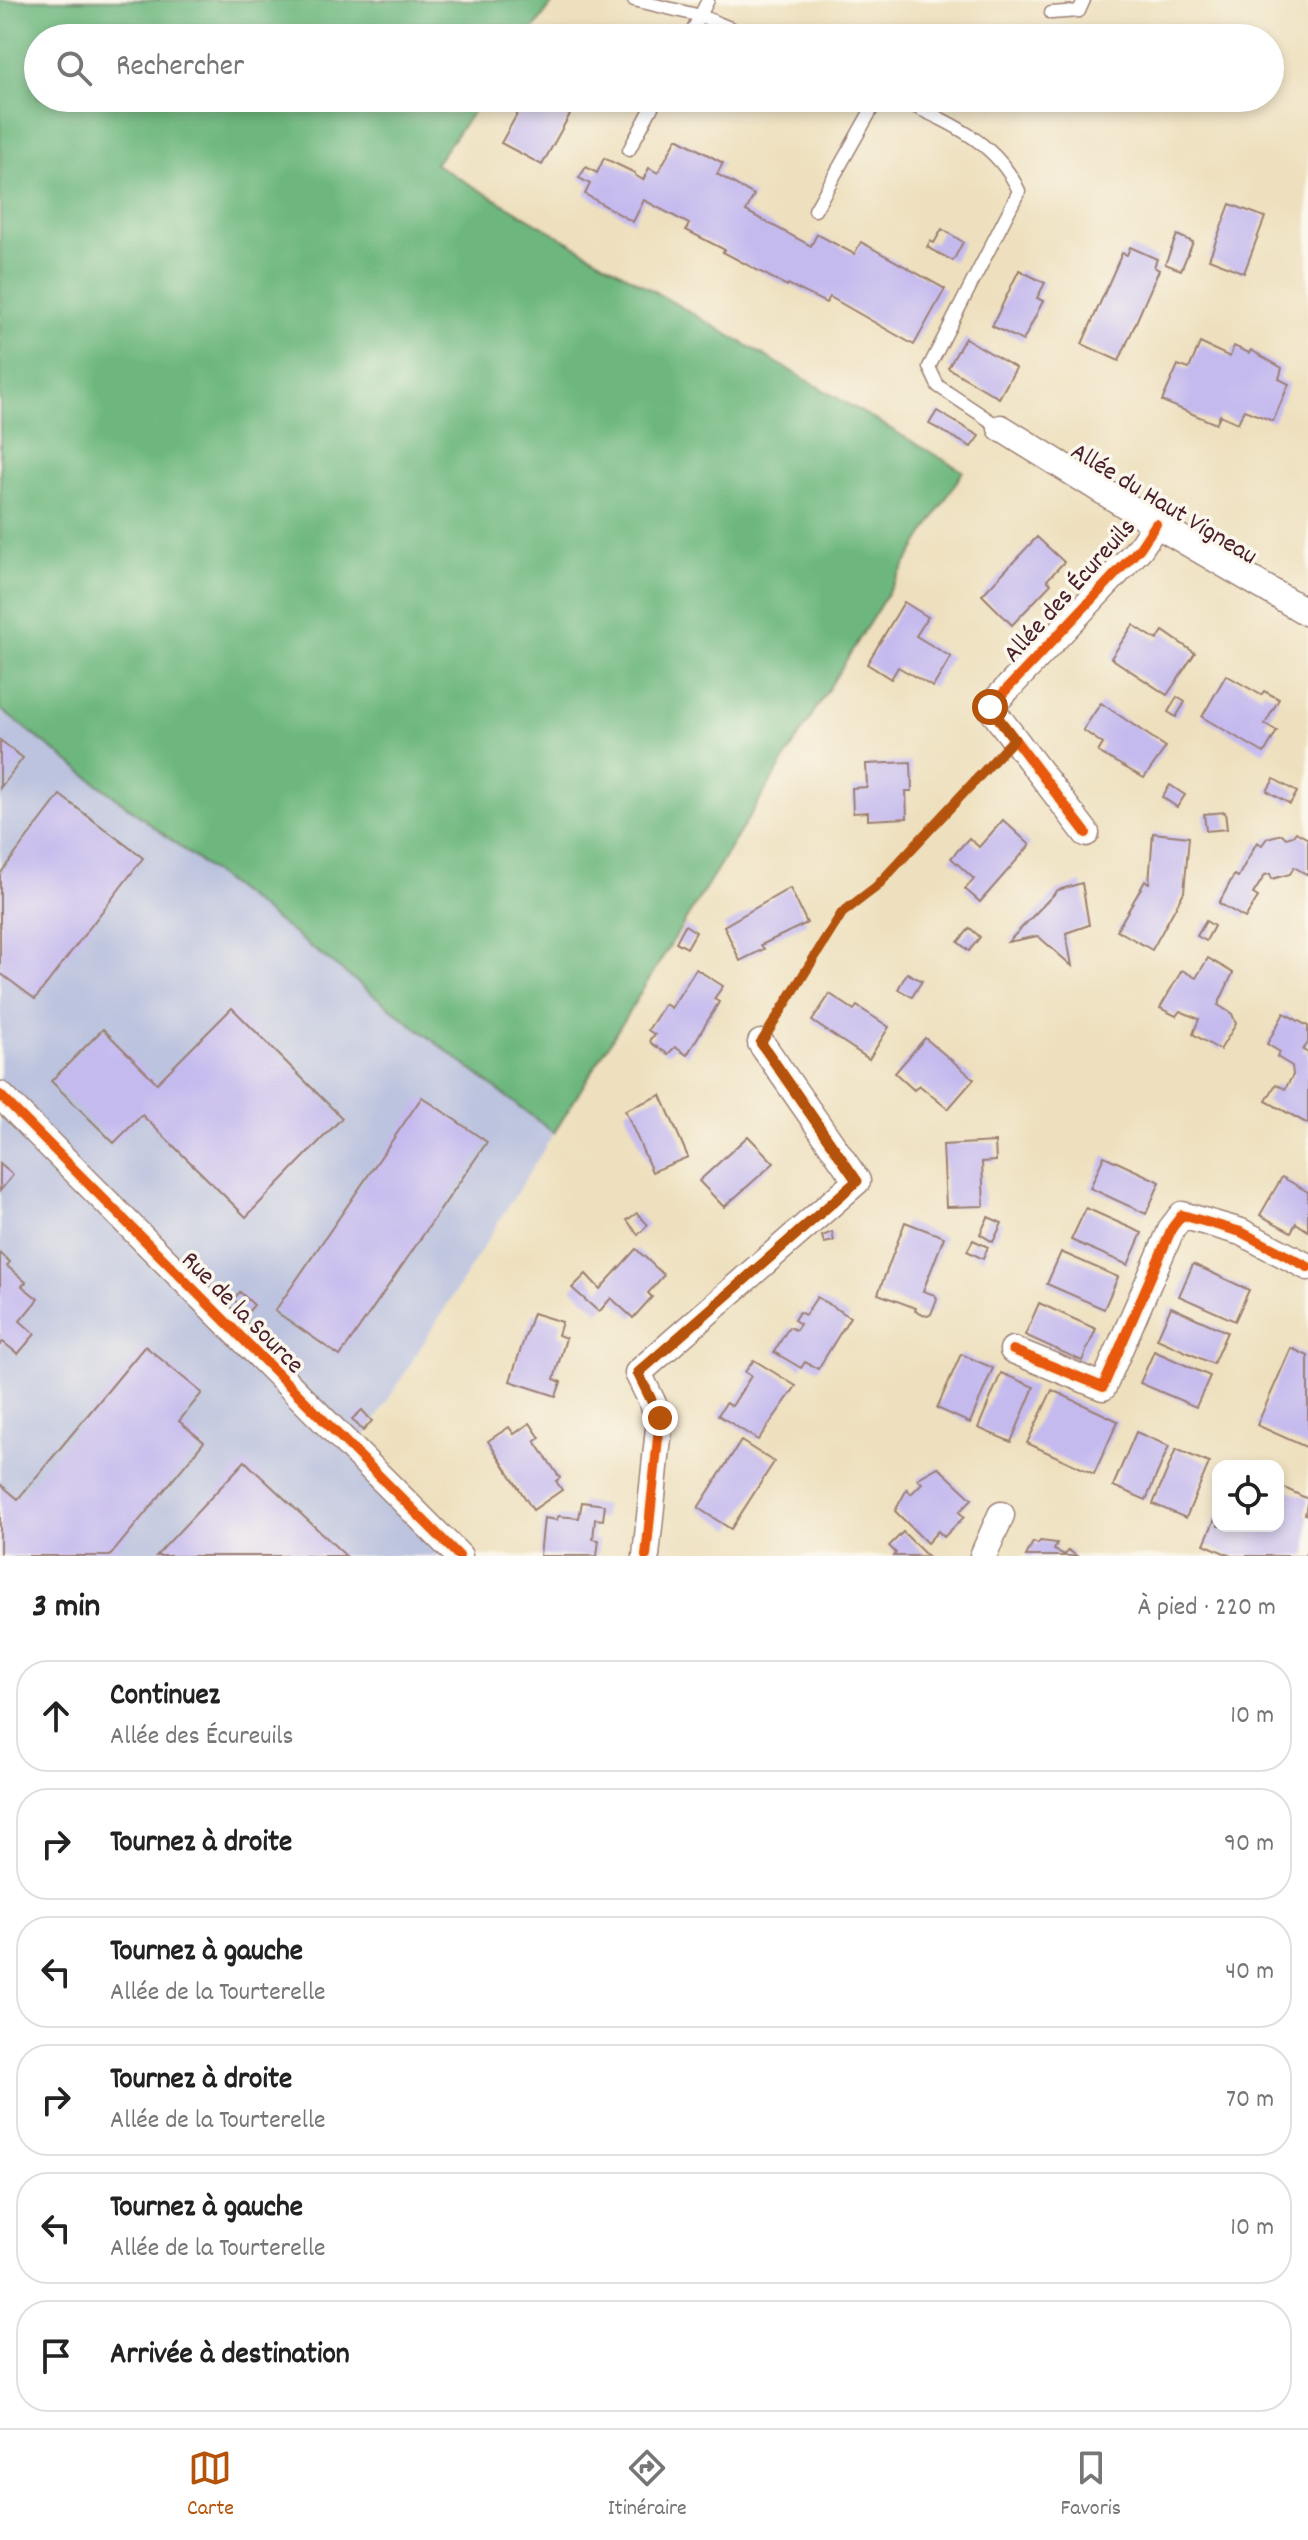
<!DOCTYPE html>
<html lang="fr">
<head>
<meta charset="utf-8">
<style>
	:root { --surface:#fff; --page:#f2f2f2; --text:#222; --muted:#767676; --line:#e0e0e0; --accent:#b45309 }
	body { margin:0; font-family:Dekko,sans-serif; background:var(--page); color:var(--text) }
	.controls { position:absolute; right:24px; bottom:24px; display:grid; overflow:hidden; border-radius:16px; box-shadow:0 4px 12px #0003 }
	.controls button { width:72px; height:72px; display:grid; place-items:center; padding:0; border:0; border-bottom:2px solid var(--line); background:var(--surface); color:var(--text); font:40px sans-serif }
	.stop { position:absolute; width:24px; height:24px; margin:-18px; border:6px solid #b45309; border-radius:50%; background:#fff }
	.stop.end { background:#b45309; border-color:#fff; box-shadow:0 2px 8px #0008 }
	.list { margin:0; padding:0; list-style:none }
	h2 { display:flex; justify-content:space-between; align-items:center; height:104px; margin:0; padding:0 32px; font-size:34px }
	h2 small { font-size:26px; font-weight:400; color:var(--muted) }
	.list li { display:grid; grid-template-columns:52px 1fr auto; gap:24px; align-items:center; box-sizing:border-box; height:112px; margin:0 16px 16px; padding:0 16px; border:2px solid var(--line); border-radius:32px }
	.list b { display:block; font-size:30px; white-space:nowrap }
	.list p { margin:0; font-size:26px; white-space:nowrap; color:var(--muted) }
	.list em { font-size:26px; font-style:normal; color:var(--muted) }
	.icon { flex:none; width:44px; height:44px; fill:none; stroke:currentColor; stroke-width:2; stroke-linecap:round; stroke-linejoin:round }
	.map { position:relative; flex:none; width:1308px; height:1556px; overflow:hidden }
	.search { position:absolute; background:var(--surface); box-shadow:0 4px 12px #0003; left:24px; right:24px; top:24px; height:88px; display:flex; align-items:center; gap:20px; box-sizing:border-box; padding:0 28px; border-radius:44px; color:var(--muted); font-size:30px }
	.sheet { height:872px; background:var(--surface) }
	nav { display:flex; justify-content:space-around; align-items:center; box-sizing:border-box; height:112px; border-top:2px solid var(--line); background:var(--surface); font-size:22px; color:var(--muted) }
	nav a { display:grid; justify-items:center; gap:4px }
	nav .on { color:var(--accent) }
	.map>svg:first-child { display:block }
	.industrial { fill:#bcc3de }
	.forest { fill:#6db77e; stroke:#5c6b54; stroke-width:2 }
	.building { fill:#c5baee }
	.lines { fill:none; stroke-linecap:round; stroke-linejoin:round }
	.service-casing { stroke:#9c8074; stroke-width:15 }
	.minor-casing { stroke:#9c8074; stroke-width:29 }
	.path { stroke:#9c8074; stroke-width:5; stroke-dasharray:2 6; stroke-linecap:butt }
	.service { stroke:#fff; stroke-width:12 }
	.minor { stroke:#fff; stroke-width:26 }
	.cycleway-casing { stroke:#fbf7ec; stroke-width:15 }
	.cycleway { stroke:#e8590c; stroke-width:10 }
	.route { stroke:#b45309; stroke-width:10 }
	.labels { text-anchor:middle; stroke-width:7; stroke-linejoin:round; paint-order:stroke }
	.street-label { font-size:26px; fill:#4a1f2b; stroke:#fbf7ec }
</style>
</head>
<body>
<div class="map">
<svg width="1308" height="1556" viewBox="0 0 1308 1556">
	<rect width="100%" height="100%" fill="#fbf7ec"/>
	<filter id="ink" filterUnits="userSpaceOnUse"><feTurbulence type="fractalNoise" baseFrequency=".0125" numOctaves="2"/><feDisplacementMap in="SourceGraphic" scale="16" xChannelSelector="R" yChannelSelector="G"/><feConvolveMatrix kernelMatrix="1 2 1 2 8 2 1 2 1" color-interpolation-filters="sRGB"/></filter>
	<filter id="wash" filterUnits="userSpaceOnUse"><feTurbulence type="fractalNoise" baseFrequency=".006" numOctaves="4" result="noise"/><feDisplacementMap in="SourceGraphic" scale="32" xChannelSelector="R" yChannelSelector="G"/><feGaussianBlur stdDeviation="1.8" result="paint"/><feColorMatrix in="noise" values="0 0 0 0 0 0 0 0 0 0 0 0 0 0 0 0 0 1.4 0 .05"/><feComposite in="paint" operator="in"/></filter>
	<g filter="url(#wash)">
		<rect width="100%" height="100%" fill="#eee0be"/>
		<path class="industrial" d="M0,709L554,1133L355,1453L471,1556H0Z"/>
		<path class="forest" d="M0,0H555L527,38H38V98H483L435,164L963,471L554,1133L0,709Z"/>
		<g id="blocks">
			<g class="building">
				<path d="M526,98H579L542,165L501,143Z"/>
				<path d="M677,138L723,163L717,174L754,195L746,211L811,246L817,234L854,254L861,242L945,289L914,345L830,297L826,303L788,284L787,286L723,252L725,250L686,230L689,224L644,200L633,222L585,194L590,184L579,178L586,167L597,173L604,158L635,173V175L643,180L649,168L658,173Z"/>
				<path d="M1230,204L1265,217L1244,273L1209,259Z"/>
				<path d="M942,229L963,242L953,261L927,247L930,241L934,243Z"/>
				<path d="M1177,235L1193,242L1181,270L1165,264Z"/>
				<path d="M1130,247L1157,259L1154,267L1159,270L1119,361L1082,344L1122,253L1127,255Z"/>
				<path d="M1019,270L1045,283L1037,298L1043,301L1023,341L992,326Z"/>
				<path d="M965,338L1016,368L999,398L948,368Z"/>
				<path d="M1200,343L1230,357L1234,346L1249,353L1251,350L1282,368L1279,379L1289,384L1273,421L1244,410L1238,423L1220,415L1216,424L1162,401L1178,365L1189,369Z"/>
				<path d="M937,411L979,436L971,447L929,424Z"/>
				<path d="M1037,537L1064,562L1047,580L1051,584L1012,625L982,595Z"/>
				<path d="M904,602L928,617L916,636L951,657L933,687L898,667L891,679L867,664Z"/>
				<path d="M1133,625L1157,640L1163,631L1195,653L1167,695L1111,658Z"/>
				<path d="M1226,675L1261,695L1264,691L1279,699L1265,724L1277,731L1264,753L1202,717Z"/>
				<path d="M1177,697L1185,702L1176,717L1168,712Z"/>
				<path d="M1101,703L1166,747L1144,778L1098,752L1103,744L1083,730Z"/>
				<path d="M0,740L23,758L0,788Z"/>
				<path d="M911,762L912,791H906L907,818L868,820V812L853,813L852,788L867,787L866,764Z"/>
				<path d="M1274,779L1297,792L1290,804L1267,791Z"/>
				<path d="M1170,785L1185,795L1177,807L1162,797Z"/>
				<path d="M60,795L143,858L35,999L0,973V874Z"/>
				<path d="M1225,812L1227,829L1206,831L1204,814Z"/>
				<path d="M1003,820L1030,845L980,902L965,889L974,879L951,858L969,838L979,847Z"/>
				<path d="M1296,832L1308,839V875L1294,867L1290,874L1272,879L1270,874L1265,875L1253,894L1258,897L1245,918L1219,903L1234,875L1238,877L1257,842L1262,845L1267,838L1282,834L1286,838L1293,836Z"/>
				<path d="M1153,833L1189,837L1184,892L1152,950L1117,930L1145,881L1149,883Z"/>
				<path d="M1082,883L1089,925L1066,933L1072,966L1038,936L1008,942L1058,890Z"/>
				<path d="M790,888L807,923L761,945L764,949L740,961L724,926Z"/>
				<path d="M1206,921L1214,926L1206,941L1197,936Z"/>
				<path d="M685,925L696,932L687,948L676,942Z"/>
				<path d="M970,928L980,937L969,951L958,942Z"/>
				<path d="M1208,958L1233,973L1218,1005L1232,1014L1236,1024L1220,1050L1193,1034L1199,1019L1180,1011L1176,1016L1160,1008L1182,970L1196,978Z"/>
				<path d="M696,969L723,986L714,999L719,1002L687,1055L675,1047L668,1054L651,1043L650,1039L655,1035L648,1030L665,1004L671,1008Z"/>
				<path d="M907,973L922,981L912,997L898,989Z"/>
				<path d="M830,994L854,1010L857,1006L889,1027L869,1059L812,1021Z"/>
				<path d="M232,1008L342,1118L246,1217L142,1115L114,1143L51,1081L103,1029L157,1083Z"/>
				<path d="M1284,1013L1308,1026V1043L1303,1050L1308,1053V1124L1266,1101L1276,1084L1285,1089L1293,1075L1292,1066L1277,1057L1280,1052L1267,1044Z"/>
				<path d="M925,1038L974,1079L948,1109L919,1085L914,1090L895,1073Z"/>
				<path d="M661,1095L688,1157L652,1172L625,1110Z"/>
				<path d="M422,1097L487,1142L340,1356L275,1311Z"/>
				<path d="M748,1136L774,1163L724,1207L699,1181Z"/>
				<path d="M995,1142L996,1161L982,1162L984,1206L946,1207L943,1145Z"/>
				<path d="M1104,1156L1160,1182L1146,1214L1090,1188Z"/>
				<path d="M0,1164L13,1175L0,1191Z"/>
				<path d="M1282,1177L1308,1192V1231L1296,1223L1291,1232L1260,1215Z"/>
				<path d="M1086,1208L1142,1233L1128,1265L1071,1240Z"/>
				<path d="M637,1213L648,1225L638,1235L627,1220Z"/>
				<path d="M988,1217L1002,1223L993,1242L980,1234Z"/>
				<path d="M905,1222L944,1237L923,1291L935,1295L937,1299L931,1314L928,1316L915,1311L916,1308L878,1294Z"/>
				<path d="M832,1232L834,1241L824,1243L822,1236Z"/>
				<path d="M973,1240L988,1247L983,1259L967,1251Z"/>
				<path d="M636,1249L664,1275L648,1293L652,1297L633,1318L611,1298L599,1312L572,1288L586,1274L600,1289Z"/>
				<path d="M1061,1252L1118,1277L1104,1309L1047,1284Z"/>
				<path d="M0,1253L10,1262L7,1266L26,1282L22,1286L38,1299L20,1321L35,1334L18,1354L3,1342L0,1345Z"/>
				<path d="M1193,1264L1249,1290L1235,1321L1179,1296Z"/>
				<path d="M240,1292L254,1305L247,1313L233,1299Z"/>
				<path d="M817,1297L850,1317L818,1369L805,1362L801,1368L774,1352L789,1327L796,1330L800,1324L794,1320L799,1312L805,1315Z"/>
				<path d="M1039,1303L1096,1329L1082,1361L1025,1335Z"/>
				<path d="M1171,1307L1227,1332L1213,1364L1157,1339Z"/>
				<path d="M533,1313L562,1322L558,1335L566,1338L554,1379L561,1382L556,1396L510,1381Z"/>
				<path d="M145,1346L202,1393L179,1421L204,1442L110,1556H0V1484L18,1499Z"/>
				<path d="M1291,1348L1308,1356V1448L1257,1425Z"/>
				<path d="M1154,1351L1210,1376L1196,1407L1140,1383Z"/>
				<path d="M961,1354L993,1368L970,1423L937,1408Z"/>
				<path d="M754,1360L796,1386L758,1440L718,1415L726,1403L732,1406L751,1376L745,1372Z"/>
				<path d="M1001,1373L1034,1387L1011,1442L978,1428Z"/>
				<path d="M1052,1390L1118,1421L1094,1474L1027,1443Z"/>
				<path d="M362,1410L372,1421L363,1431L352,1419Z"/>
				<path d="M530,1423L540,1438L535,1441L560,1478L556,1481L562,1490L533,1510L488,1441L509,1427L514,1434Z"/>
				<path d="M1136,1432L1169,1446L1146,1500L1113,1486Z"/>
				<path d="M741,1441L774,1462L731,1529L698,1508Z"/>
				<path d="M1176,1449L1209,1463L1186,1518L1153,1504Z"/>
				<path d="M245,1461L254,1470L346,1556H156Z"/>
				<path d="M938,1467L972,1499L959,1512L964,1517L944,1537L938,1531L927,1543L895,1511L907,1489L911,1494L922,1483L917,1479Z"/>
				<path d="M1278,1485L1308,1499L1305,1514L1308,1515V1549L1305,1556H1231L1204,1544L1218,1512V1526H1278Z"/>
				<path d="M582,1502L605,1505L603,1520L595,1519L593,1539L599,1540L597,1556H540L544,1518L557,1520L558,1516L579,1518Z"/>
				<path d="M903,1532L927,1556H894L896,1553L889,1546Z"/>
				<path d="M1040,1541L1057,1543L1054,1550L1065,1555L1068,1550L1077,1556H1026L1033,1542L1038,1544Z"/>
			</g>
		</g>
	</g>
	<g filter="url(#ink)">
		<use href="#blocks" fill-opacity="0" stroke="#9c8074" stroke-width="2"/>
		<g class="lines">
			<defs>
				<g id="service">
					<path d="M634,0L701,16L754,38"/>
					<path d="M1051,13L1079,11L1084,0"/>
					<path d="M689,38L708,0"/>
					<path d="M896,98C945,121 995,139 1019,191L929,367L938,386L1001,428"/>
					<path d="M629,150L657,98"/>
					<path d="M815,210L878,98"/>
				</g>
				<g id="minor">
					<path d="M1001,428L1156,524L1308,613"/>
					<path d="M1086,833L990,707L1140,548L1156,524"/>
					<path d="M0,1095L459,1556"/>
					<path d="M1013,1350L1103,1387L1172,1228L1182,1215L1241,1232L1308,1267"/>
					<path d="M646,1556L660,1418L638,1373L857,1181L761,1043"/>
					<path d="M983,1556L1001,1515"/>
				</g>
			</defs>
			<use href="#service" class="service-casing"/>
			<use href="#minor" class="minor-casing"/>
			<path class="path" d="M774,1022L842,913L876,887L995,759"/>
			<use href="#service" class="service"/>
			<use href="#minor" class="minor"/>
			<defs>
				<g id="cycleway">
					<path d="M1086,833L990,707L1140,548L1156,524"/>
					<path d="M0,1095L459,1556"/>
					<path d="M1013,1350L1103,1387L1172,1228L1182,1215L1241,1232L1308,1267"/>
					<path d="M646,1556L660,1418L638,1373L857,1181L761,1043"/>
				</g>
			</defs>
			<use href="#cycleway" class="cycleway-casing"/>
			<use href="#cycleway" class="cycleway"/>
		</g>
	</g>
	<g class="lines" filter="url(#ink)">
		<path class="route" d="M660,1418L638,1373L857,1181L761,1043L842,913L876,887L1014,739L990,707"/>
	</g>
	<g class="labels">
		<g class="street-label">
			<text transform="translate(1165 502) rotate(31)" y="9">Allée du Haut Vigneau</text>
			<text transform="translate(1068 589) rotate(-48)" y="9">Allée des Écureuils</text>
			<text transform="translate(244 1311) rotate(45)" y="9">Rue de la Source</text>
		</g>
	</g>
</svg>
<div class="controls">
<button><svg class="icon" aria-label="locate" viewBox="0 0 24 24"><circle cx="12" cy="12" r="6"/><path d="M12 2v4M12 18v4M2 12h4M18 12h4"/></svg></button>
</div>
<div class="stop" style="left:990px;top:707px"></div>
<div class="stop end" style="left:660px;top:1418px"></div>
<div class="search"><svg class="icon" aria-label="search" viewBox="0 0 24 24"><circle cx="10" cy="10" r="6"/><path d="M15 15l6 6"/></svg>Rechercher</div>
</div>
<section class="sheet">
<h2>3 min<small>À pied · 220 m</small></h2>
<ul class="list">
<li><svg class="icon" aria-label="ahead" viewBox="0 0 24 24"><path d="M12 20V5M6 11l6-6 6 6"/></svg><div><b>Continuez</b><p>Allée des Écureuils</p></div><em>10 m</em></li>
<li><svg class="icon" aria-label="right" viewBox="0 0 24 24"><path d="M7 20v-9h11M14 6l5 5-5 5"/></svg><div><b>Tournez à droite</b></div><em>90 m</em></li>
<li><svg class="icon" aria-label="left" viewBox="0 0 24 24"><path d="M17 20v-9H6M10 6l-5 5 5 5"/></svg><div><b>Tournez à gauche</b><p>Allée de la Tourterelle</p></div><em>40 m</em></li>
<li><svg class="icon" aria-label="right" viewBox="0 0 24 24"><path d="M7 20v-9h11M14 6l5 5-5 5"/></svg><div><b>Tournez à droite</b><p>Allée de la Tourterelle</p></div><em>70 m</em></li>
<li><svg class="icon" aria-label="left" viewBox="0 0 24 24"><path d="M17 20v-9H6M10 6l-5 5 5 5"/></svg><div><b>Tournez à gauche</b><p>Allée de la Tourterelle</p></div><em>10 m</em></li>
<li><svg class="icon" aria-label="arrive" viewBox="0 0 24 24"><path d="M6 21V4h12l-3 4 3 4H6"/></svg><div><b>Arrivée à destination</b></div></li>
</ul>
</section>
<nav>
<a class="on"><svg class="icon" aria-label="map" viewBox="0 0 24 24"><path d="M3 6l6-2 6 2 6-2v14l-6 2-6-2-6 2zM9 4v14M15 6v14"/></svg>Carte</a>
<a><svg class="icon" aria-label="directions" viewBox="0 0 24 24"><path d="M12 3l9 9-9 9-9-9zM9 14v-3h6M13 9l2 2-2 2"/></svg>Itinéraire</a>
<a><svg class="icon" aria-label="saved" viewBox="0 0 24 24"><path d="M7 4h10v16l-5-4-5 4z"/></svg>Favoris</a>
</nav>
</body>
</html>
